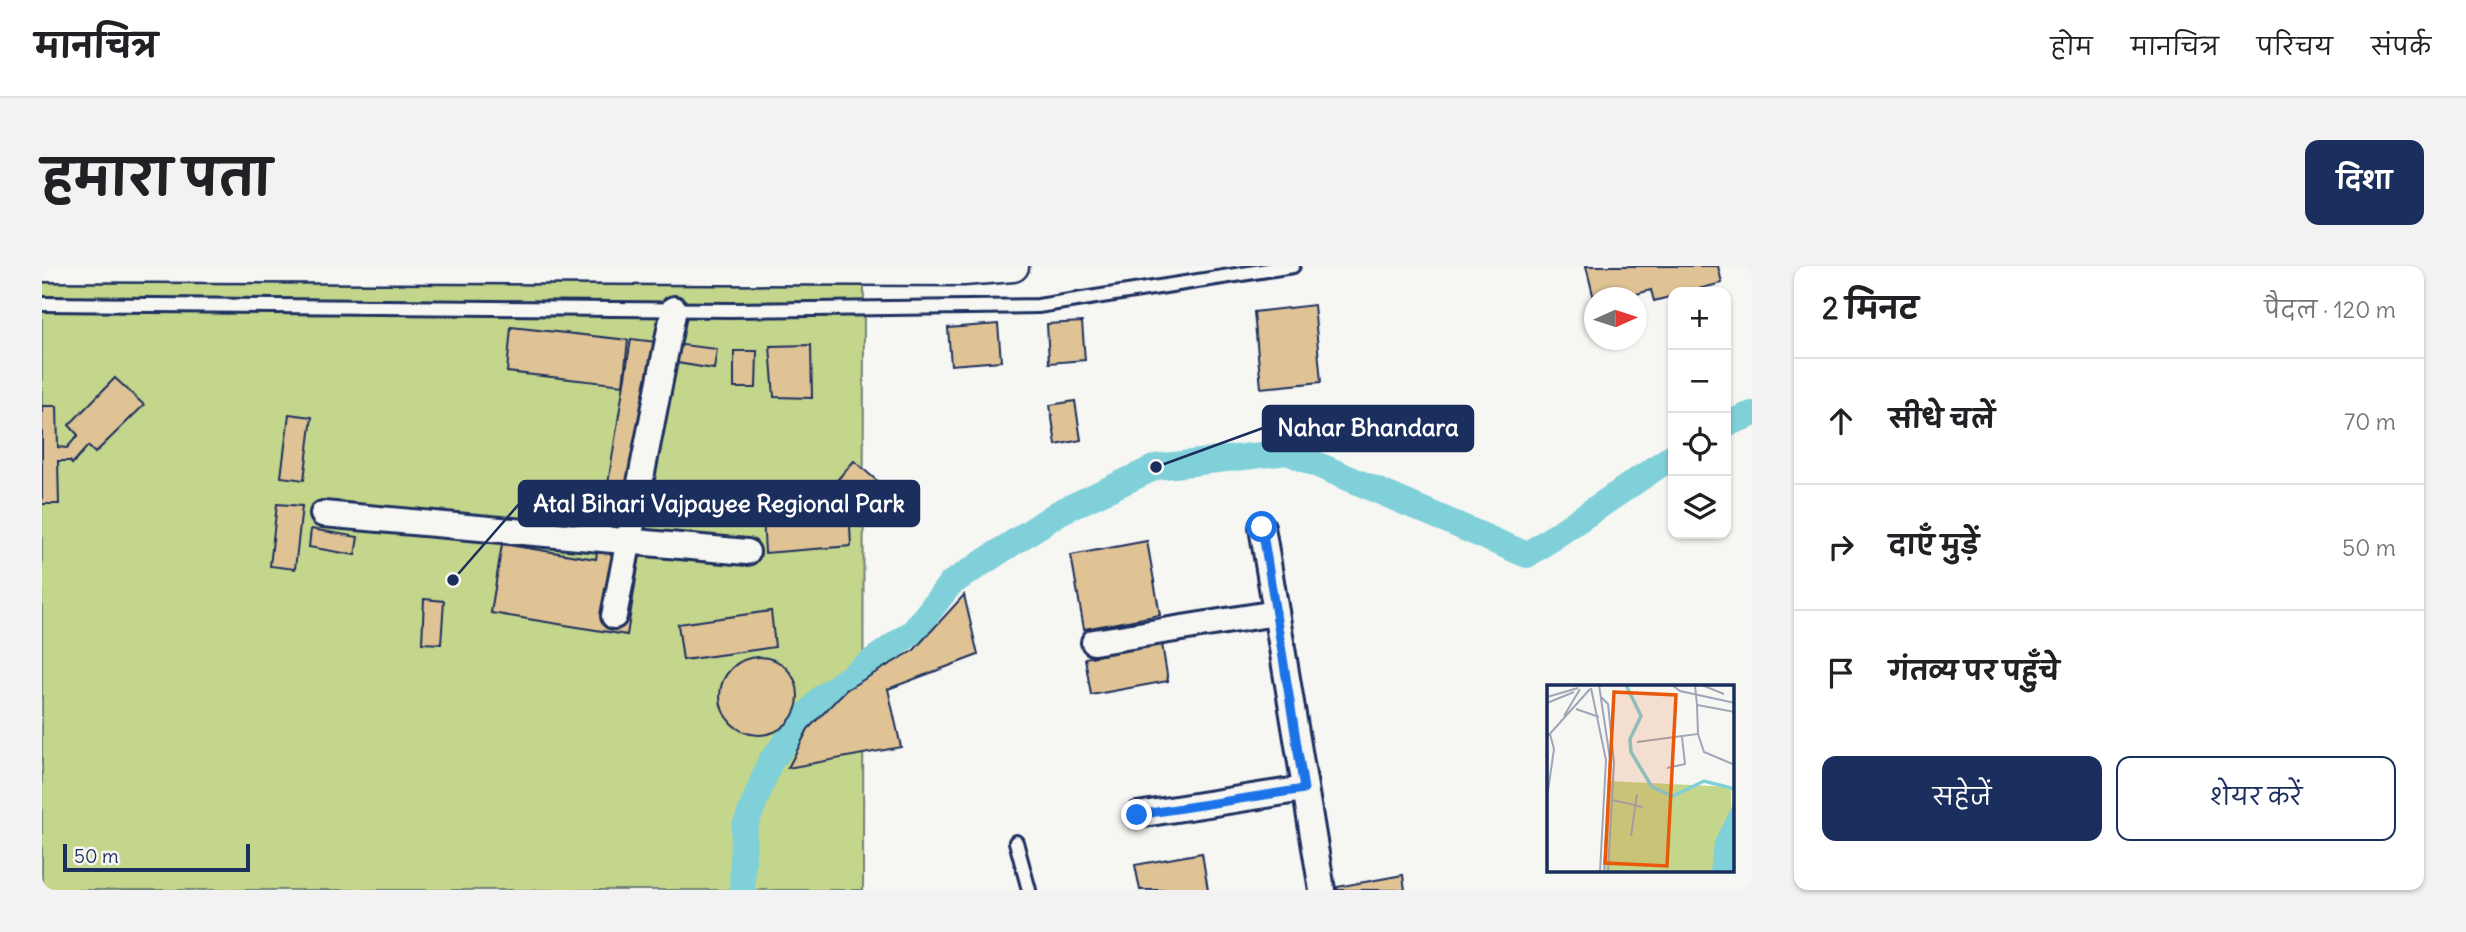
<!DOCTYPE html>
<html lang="hi">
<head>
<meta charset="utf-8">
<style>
	:root { --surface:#fff; --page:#f2f2f2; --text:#202124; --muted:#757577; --line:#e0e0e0; --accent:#1b2f5e }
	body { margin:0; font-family:Delius,"Playpen Sans Deva",sans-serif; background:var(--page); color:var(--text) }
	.controls { position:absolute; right:21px; top:21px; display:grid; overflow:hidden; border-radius:14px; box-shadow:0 2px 5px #0004 }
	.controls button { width:63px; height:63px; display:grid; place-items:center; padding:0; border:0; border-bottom:2px solid var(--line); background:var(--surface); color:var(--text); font:35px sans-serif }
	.compass { position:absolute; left:1542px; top:21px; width:63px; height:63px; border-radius:50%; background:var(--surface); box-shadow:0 2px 5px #0004; rotate:87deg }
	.scale { position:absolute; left:21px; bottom:18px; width:187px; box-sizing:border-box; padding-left:7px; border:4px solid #1b2f5e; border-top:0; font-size:19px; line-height:24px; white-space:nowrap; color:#1b2f5e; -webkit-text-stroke:5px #f6f6f2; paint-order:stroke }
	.stop { position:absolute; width:21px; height:21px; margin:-16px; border:5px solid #1a73e8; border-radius:50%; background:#fff }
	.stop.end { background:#1a73e8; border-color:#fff; box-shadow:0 2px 7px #0008 }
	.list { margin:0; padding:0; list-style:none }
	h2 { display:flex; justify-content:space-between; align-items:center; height:91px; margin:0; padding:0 28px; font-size:30px }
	h2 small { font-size:23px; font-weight:400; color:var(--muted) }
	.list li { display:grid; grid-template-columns:46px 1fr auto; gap:21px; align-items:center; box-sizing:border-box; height:126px; padding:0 28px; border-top:2px solid var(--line) }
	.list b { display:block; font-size:26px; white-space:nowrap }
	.list em { font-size:23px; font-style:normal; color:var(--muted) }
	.actions { display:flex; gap:14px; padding:21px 28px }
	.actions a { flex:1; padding:16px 0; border:2px solid var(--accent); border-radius:14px; text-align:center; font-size:24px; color:var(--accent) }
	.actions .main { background:var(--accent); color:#fff }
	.icon { flex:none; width:38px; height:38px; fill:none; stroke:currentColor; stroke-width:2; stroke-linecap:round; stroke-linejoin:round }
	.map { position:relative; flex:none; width:1710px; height:624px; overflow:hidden; border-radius:14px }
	header { display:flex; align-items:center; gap:42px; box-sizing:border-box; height:98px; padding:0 35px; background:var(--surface); border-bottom:2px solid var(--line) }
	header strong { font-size:33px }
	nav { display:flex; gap:38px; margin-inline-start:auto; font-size:24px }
	.intro { display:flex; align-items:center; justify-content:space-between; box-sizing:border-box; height:168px; padding:0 42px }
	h1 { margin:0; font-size:49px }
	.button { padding:18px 32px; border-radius:14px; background:var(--accent); color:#fff; font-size:24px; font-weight:700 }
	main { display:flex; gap:42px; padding:0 42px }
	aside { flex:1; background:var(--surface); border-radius:14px; box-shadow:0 2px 5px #0004 }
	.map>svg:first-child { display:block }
	.green { fill:#c4d68b; stroke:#708274; stroke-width:2 }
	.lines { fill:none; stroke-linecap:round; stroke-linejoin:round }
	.canal { stroke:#7fd0d9; stroke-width:26 }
	.building { fill:#dfc394; stroke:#1b2f5e; stroke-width:2 }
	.service-casing { stroke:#1b2f5e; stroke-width:18 }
	.minor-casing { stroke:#1b2f5e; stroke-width:30 }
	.tertiary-casing { stroke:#1b2f5e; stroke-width:35 }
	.service { stroke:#f6f6f2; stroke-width:12 }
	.minor { stroke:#f6f6f2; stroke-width:24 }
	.tertiary { stroke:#f6f6f2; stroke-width:30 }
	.route { stroke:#1a73e8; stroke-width:9 }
	.inset-river { fill:none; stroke:#7fd0d9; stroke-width:3.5 }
	.inset-road { fill:none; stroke:#9ea6b7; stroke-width:2 }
	.view { fill:#e8590c; fill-opacity:0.15; stroke:#e8590c; stroke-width:3.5 }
	.inset-edge { fill:none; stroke:#1b2f5e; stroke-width:3.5 }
	.leader { fill:none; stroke:#1b2f5e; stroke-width:2.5 }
	.callout-dot { fill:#1b2f5e; stroke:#f6f6f2; stroke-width:2.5 }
	.callout { fill:#1b2f5e; stroke:#1b2f5e; stroke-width:2.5 }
	.callout-label { font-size:24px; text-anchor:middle; font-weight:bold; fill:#fff }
</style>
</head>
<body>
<header>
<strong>मानचित्र</strong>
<nav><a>होम</a><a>मानचित्र</a><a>परिचय</a><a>संपर्क</a></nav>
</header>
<div class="intro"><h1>हमारा पता</h1><a class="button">दिशा</a></div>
<main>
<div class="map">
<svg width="1710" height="624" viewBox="0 0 1710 624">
	<rect width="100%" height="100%" fill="#f6f6f2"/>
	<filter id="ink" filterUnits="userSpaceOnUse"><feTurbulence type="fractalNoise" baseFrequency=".0143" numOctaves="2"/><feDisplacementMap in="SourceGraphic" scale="14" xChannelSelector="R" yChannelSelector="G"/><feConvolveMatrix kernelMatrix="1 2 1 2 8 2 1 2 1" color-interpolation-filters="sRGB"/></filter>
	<g filter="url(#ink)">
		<path class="green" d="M0,0L822,3L821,624H0Z"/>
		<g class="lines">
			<g class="canal">
				<path d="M1684,158L1710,148"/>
				<path d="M700,624L702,563L728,496L780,431L872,365L908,318L1018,246L1114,201L1246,186L1485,289L1631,190"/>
			</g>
		</g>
		<g class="building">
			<path d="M1544,0H1676L1680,17L1645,26H1631V30L1612,35L1609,24L1580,32L1552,33Z"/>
			<path d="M1272,39L1279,116L1219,122L1212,46Z"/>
			<path d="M1040,56L1043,94L1007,97L1005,58Z"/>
			<path d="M956,58L959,95L909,99L906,62Z"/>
			<path d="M469,61L586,74L581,119L465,106Z"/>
			<path d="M589,73L675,83L672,103L629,96L585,369L449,347L460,278L554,293Z"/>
			<path d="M769,79L770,132L732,131L728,80Z"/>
			<path d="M692,85H715L714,122H692Z"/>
			<path d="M73,112L102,139L53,187L46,180L30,198L28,195H16L17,238H0V140H15L16,181L25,182L36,169L27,159Z"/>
			<path d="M1033,135L1039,174L1014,179L1008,139Z"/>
			<path d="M247,148L270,151L262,214L239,211Z"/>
			<path d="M812,195L840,219L825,237L796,213Z"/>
			<path d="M806,222L809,280L723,287L720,229Z"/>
			<path d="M235,238L260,240L253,303L228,300Z"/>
			<path d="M269,263L316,271L313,289L267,281Z"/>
			<path d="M1105,275L1118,349L1042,363L1029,289Z"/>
			<path d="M922,329L936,389L846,423L859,481L746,502L766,463L804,424L872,384Z"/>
			<path d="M382,333L402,335L399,378L380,377Z"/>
			<path d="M729,345L733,381L641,394L636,358Z"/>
			<path d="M1120,378L1126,415L1049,429L1043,392Z"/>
			<circle cx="717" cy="430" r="39"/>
			<path d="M1160,587L1166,624H1098L1093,599Z"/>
			<path d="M1361,609L1363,624H1295V621Z"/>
		</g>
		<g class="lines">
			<defs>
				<g id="service">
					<path d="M0,38L688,44L996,40L1251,0"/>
					<path d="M974,576L987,624"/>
				</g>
				<g id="minor">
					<path d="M281,248L705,286"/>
					<path d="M1220,261L1280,624"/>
					<path d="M572,350L632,43"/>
					<path d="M1052,376L1234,347"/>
					<path d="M1095,549L1262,523"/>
				</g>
				<path id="tertiary" d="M0,0L921,4L971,0"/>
			</defs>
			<use href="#service" class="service-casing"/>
			<use href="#minor" class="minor-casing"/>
			<use href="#tertiary" class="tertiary-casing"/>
			<use href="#service" class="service"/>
			<use href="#minor" class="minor"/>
			<use href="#tertiary" class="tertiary"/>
		</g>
	</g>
	<g class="lines" filter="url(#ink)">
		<path class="route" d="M1095,549L1262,523L1220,261"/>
	</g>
	<g transform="translate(1505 419)">
		<rect width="187" height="187" fill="#f6f6f2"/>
		<path d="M62,96L184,102L186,187H57Z" fill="#c4d68b"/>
		<path d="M187,118V187H165L168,156Z" fill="#7fd0d9"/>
		<path class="inset-river" d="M79,0L94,31L83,54L84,67L105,102L126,111L157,96L188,104"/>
		<path class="inset-road" d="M52,0L63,74L57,187M125,0L133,6L188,18M148,0L150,20L188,27M155,0L177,9M44,3L59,75L53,187M0,12L31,3M54,12L61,19L67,78L61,187M0,18L27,7M29,24L52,32M17,31L33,4M151,49L157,67L188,80M0,52L43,4M90,57L151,49L150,20M120,83L138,79L135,52M0,113L7,64L3,49M65,115L96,122M84,151L90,109"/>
		<path class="view" d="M67,7L129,10L120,181L58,178Z"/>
		<rect width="187" height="187" class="inset-edge"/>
	</g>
	<path class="leader" d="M1114 201L1221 162M411 314L477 238"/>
	<g class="callout-dot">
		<circle cx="1114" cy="201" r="7"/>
		<circle cx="411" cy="314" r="7"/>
	</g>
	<g class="callout">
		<rect x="1221" y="140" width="210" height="45" rx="7"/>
		<rect x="477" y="215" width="400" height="45" rx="7"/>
	</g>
	<g class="callout-label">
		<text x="1326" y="170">Nahar Bhandara</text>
		<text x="677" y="246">Atal Bihari Vajpayee Regional Park</text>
	</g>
</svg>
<div class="controls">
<button>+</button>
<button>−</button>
<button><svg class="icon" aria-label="locate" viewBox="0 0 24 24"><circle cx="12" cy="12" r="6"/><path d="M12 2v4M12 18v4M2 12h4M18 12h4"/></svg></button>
<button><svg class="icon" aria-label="layers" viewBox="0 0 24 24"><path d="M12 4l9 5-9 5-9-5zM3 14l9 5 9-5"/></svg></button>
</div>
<svg class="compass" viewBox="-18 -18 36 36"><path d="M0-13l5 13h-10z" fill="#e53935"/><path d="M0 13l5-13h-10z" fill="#757577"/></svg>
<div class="scale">50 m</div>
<div class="stop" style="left:1220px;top:261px"></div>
<div class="stop end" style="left:1095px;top:549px"></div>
</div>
<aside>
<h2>2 मिनट<small>पैदल · 120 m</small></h2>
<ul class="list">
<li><svg class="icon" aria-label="ahead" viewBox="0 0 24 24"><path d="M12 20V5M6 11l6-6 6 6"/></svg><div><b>सीधे चलें</b></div><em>70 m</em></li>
<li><svg class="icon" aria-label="right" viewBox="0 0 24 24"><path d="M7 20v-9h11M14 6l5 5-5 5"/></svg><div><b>दाएँ मुड़ें</b></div><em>50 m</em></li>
<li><svg class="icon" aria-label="arrive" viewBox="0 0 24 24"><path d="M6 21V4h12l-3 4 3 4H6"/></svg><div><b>गंतव्य पर पहुँचे</b></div></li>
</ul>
<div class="actions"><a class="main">सहेजें</a><a>शेयर करें</a></div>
</aside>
</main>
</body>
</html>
